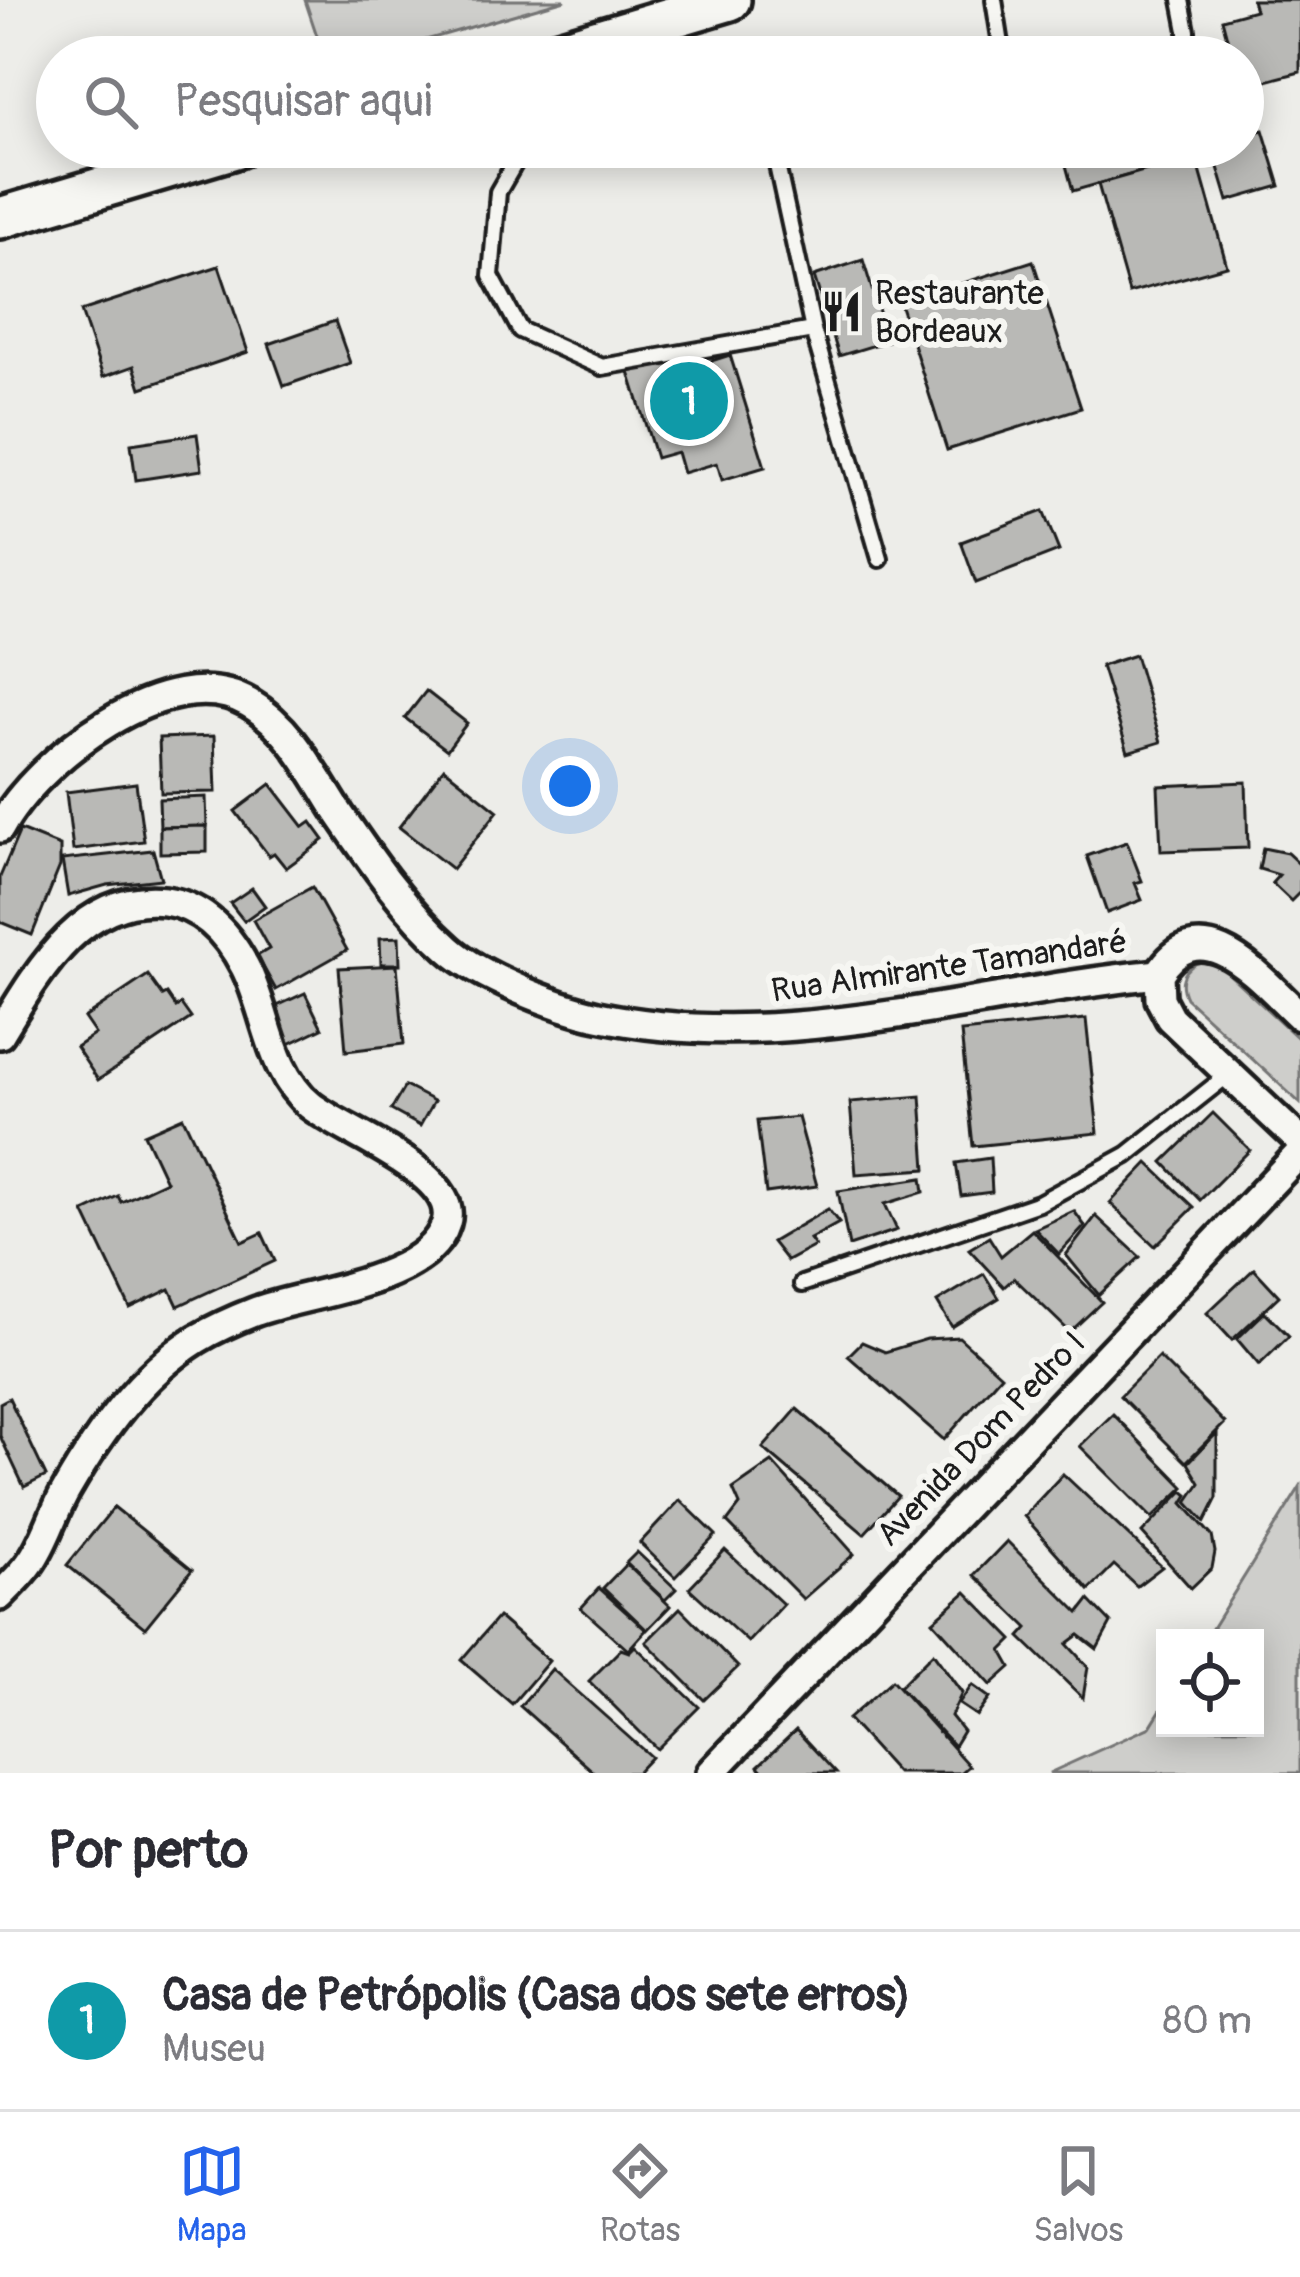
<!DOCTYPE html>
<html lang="pt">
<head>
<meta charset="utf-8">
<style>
	:root { --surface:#fff; --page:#f7f7f7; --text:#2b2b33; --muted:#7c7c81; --line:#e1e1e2; --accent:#2563eb }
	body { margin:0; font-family:Pangolin,sans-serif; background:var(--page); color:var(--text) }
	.controls { position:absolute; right:36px; bottom:36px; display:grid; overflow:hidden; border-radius:0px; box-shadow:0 6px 30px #0003 }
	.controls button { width:108px; height:108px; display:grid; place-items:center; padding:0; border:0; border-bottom:3px solid var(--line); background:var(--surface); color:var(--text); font:60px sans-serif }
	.you { position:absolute; left:570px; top:786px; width:42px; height:42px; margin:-30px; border:9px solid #fff; border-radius:50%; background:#1a73e8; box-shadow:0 0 0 18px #1a73e833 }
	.badge { display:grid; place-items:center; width:78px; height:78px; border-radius:50%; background:var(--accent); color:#fff; font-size:39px; font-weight:700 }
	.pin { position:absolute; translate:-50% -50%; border:6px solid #fff; box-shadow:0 3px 12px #0006 }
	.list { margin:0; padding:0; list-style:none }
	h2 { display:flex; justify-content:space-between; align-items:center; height:156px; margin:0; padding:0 48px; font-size:51px }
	h2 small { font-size:39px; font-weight:400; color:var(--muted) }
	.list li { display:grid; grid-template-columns:78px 1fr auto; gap:36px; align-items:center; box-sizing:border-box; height:180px; padding:0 48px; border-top:3px solid var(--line) }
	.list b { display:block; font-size:45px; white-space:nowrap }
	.list p { margin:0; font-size:39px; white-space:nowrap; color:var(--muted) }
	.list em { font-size:39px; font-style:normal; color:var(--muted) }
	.icon { flex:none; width:66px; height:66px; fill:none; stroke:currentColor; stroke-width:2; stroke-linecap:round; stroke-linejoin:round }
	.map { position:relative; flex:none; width:1300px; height:1773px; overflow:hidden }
	.search { position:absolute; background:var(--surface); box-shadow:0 6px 30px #0003; left:36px; right:36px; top:36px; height:132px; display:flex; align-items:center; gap:30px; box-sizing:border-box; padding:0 42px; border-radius:66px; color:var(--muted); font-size:45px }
	.sheet { height:336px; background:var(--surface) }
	nav { display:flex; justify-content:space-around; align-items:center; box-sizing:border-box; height:168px; border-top:3px solid var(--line); background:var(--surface); font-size:33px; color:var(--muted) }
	nav a { display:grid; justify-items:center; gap:6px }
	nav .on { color:var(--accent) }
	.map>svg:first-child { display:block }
	.green { fill:#cececb; stroke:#757574; stroke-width:3 }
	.building { fill:#b9b9b6; stroke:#1c1c1c; stroke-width:3 }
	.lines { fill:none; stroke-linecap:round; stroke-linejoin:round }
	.lane-casing { stroke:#1c1c1c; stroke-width:22 }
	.street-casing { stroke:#1c1c1c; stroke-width:36 }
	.secondary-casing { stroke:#1c1c1c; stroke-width:48 }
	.lane { stroke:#f6f6f2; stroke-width:14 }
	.street { stroke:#f6f6f2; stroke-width:27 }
	.secondary { stroke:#f6f6f2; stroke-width:39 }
	.labels { text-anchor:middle; stroke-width:12; stroke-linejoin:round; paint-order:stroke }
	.poi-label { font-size:33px; fill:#1c1c1c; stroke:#f6f6f2; text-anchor:start }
	.street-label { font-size:33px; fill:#1c1c1c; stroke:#f6f6f2 }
</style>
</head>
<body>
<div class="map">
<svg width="1300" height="1773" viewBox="0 0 1300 1773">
	<rect width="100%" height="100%" fill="#edede9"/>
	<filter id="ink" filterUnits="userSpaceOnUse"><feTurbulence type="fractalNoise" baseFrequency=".00833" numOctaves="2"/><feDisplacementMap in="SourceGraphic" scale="24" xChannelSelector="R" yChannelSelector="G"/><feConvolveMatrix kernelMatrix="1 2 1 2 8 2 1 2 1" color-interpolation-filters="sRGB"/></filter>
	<g filter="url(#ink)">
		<g class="green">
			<path d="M305,0H565L367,57H324Z"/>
			<path d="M1210,961L1218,964L1300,1040V1103L1186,998C1176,978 1188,961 1210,961Z"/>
			<path d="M1300,1487V1773H1049L1150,1727L1165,1703V1728H1255V1638H1206Z"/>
		</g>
		<g class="building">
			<path d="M1252,0H1300V72L1243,87V57H1232L1222,19L1255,10Z"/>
			<path d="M1263,130L1280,186L1228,201L1212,147H1243V135Z"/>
			<path d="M1061,147H1193L1196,156L1073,191Z"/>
			<path d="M1196,156L1227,266L1129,293L1098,184Z"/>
			<path d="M863,260L888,341L839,356L814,276Z"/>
			<path d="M1033,261L1081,408L947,450L900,303Z"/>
			<path d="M219,266L248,352L141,388L134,366L103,377L81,311Z"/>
			<path d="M335,321L350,363L284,386L269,344Z"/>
			<path d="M685,355L689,368L730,355L765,467L722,480L717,463L683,473L677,452L656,458L629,372Z"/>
			<path d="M197,434L202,470L136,480L131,444Z"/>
			<path d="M1043,511L1059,551L976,583L961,542Z"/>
			<path d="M1135,655L1161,742L1128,752L1101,666Z"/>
			<path d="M426,691L467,723L447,750L405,718Z"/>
			<path d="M214,736L216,792L161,793L159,738Z"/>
			<path d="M444,768L498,811L452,869L399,827Z"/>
			<path d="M1246,782L1248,848L1161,851L1158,786Z"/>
			<path d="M136,783L144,841L73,850L66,792Z"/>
			<path d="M271,784L304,827L311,822L324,840L286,868L274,853L269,856L235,811Z"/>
			<path d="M206,797L207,826L160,827L159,799Z"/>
			<path d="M207,826V852L160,853V827Z"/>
			<path d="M20,830L60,846V866L32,935L0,922V877Z"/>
			<path d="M1127,842L1142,881L1135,883L1142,900L1107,913L1087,856Z"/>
			<path d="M1263,848L1287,853L1300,865V892L1291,901L1272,883L1279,875L1259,869Z"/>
			<path d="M153,850L161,879L107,885L68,896L62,860Z"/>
			<path d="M312,887L347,950L276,990L257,956L269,949L253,920Z"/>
			<path d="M252,888L265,906L244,921L230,903Z"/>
			<path d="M399,937L400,964H381L380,938Z"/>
			<path d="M397,965L404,1044L346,1051L339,968Z"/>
			<path d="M148,975L163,996L167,994L176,1007L181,1004L191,1018L98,1080L76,1047L95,1034L84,1018Z"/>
			<path d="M305,993L322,1028L289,1044L275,1007Z"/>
			<path d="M1086,1019L1098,1133L973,1146L961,1032Z"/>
			<path d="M405,1086L434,1101L420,1126L391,1110Z"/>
			<path d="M921,1096L926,1169L856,1174L850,1102Z"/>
			<path d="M1213,1113L1250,1150L1200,1200L1163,1162Z"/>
			<path d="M183,1117L242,1242L262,1233L275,1261L178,1306L170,1289L130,1308L84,1212L118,1196L121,1202L166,1181L144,1134Z"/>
			<path d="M798,1117L817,1186L766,1193L757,1121Z"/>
			<path d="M990,1158L992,1192L961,1196L956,1163Z"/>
			<path d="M1148,1163L1194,1207L1155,1246L1110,1203Z"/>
			<path d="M922,1178L924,1192L885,1204L897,1230L849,1246L838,1191Z"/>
			<path d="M828,1209L839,1223L810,1239L815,1246L787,1261L772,1242Z"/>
			<path d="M1074,1211L1085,1226L1059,1254L1035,1229Z"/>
			<path d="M1096,1216L1140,1257L1099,1295L1066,1255Z"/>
			<path d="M1032,1230L1102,1302L1070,1332L1014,1278L1004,1287L969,1249L989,1237L1001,1256Z"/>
			<path d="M1254,1269L1279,1296L1232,1340L1207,1313Z"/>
			<path d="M984,1274L999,1298L952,1327L937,1302Z"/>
			<path d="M1265,1312L1289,1336L1259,1365L1237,1339Z"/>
			<path d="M959,1337L1001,1375L944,1440L848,1356L862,1342L885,1352L927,1339Z"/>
			<path d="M1159,1357L1225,1423L1186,1462L1120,1396Z"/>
			<path d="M9,1398L46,1476L24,1487L0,1436V1403Z"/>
			<path d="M797,1409L898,1496L864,1534L763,1448Z"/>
			<path d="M1113,1414L1184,1487L1152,1518L1080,1446Z"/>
			<path d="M1217,1433V1498L1205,1522L1187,1502L1200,1483L1188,1463Z"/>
			<path d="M772,1462L854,1554L803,1599L727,1522L740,1505L733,1489Z"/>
			<path d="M1063,1474L1162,1567L1137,1586L1114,1565L1089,1590L1024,1516Z"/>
			<path d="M1183,1491L1188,1495L1183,1503L1212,1536L1215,1552L1212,1568L1191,1588L1142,1533Z"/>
			<path d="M680,1500L716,1535L675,1577L640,1543Z"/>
			<path d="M114,1507L192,1570L145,1628L67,1565Z"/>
			<path d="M1007,1541L1079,1613L1089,1600L1111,1623L1097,1649L1079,1635L1067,1644L1088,1667L1083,1698L1020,1637L1028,1628L974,1575Z"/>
			<path d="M725,1550L783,1604L748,1642L689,1588Z"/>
			<path d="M637,1552L676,1589L665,1600L626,1563Z"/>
			<path d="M626,1564L670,1606L647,1630L603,1588Z"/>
			<path d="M599,1588L646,1630L628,1650L581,1608Z"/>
			<path d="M966,1592L1013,1640L1002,1651L1011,1667L991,1685L933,1621Z"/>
			<path d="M680,1608L738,1667L704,1700L646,1642Z"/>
			<path d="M498,1617L549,1661L512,1704L461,1660Z"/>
			<path d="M635,1646L699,1707L657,1749L589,1681L621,1649L629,1652Z"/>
			<path d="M933,1653L962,1693L951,1716L963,1731L954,1746L899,1687Z"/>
			<path d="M552,1669L651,1757L636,1773H595L520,1706Z"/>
			<path d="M892,1680L969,1766L961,1773H897L848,1719Z"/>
			<path d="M972,1685L990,1698L977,1716L959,1704Z"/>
			<path d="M796,1730L836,1773H764L758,1766Z"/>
		</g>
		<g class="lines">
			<defs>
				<g id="lane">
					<path d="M994,0L1003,57"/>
					<path d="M1181,0L1187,31V57"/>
					<path d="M524,147L498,192L491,276L520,330L602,367L813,330"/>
					<path d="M773,147L813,330L880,559"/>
					<path d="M802,1284L1039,1203L1127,1155L1229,1074"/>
				</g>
				<g id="street">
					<path d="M0,828C36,761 169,656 249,703C292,728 314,775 340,815C372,862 406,911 449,949C480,977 557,1007 598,1016C784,1056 974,992 1159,974"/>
					<path d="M1300,1016C1264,983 1202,904 1159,974L1160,999L1170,1018L1300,1141"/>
					<path d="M0,1034C37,973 83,891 165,901C203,906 228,934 245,967C268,1012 269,1071 310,1105C343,1132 461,1174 446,1223C428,1283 304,1293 254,1312C236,1319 214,1329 197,1339C140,1375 100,1432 67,1489C53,1512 46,1541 30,1563C22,1575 10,1585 0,1596"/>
					<path d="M711,1773L1300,1153"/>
				</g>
				<g id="secondary">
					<path d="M539,57L730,0"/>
					<path d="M0,218L238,147"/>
				</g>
			</defs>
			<use href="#lane" class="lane-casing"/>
			<use href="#street" class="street-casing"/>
			<use href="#secondary" class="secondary-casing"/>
			<use href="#lane" class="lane"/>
			<use href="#street" class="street"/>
			<use href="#secondary" class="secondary"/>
		</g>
	</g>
	<defs>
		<symbol id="restaurant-bare" viewBox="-9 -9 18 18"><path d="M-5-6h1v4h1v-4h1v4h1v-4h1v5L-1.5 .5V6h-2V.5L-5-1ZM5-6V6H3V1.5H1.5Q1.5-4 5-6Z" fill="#1c1c1c" stroke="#f6f6f2" stroke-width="2.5" paint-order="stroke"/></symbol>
	</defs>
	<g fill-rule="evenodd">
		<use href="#restaurant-bare" x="812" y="282" width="59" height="59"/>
	</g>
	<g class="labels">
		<g class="poi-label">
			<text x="875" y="304">Restaurante<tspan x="875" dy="38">Bordeaux</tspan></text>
		</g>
		<g class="street-label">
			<text transform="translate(949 965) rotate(-8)" y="12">Rua Almirante Tamandaré</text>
			<text transform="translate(980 1438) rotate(-46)" y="12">Avenida Dom Pedro I</text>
		</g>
	</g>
</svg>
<div class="controls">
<button><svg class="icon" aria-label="locate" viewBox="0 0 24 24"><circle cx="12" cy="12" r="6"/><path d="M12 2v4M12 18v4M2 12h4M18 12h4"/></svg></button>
</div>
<div class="you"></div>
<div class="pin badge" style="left:689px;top:401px;background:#0f9aa8">1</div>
<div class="search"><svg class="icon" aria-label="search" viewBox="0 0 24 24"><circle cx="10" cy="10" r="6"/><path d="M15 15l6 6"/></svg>Pesquisar aqui</div>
</div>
<section class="sheet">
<h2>Por perto<small></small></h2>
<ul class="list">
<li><span class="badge" style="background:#0f9aa8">1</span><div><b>Casa de Petrópolis (Casa dos sete erros)</b><p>Museu</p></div><em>80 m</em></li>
</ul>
</section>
<nav>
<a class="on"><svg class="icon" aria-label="map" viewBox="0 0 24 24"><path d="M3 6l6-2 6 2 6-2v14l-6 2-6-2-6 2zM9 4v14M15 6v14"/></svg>Mapa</a>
<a><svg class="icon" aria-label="directions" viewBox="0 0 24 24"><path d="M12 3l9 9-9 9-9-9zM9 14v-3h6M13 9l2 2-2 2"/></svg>Rotas</a>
<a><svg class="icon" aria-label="saved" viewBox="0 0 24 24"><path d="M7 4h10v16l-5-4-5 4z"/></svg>Salvos</a>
</nav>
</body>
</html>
